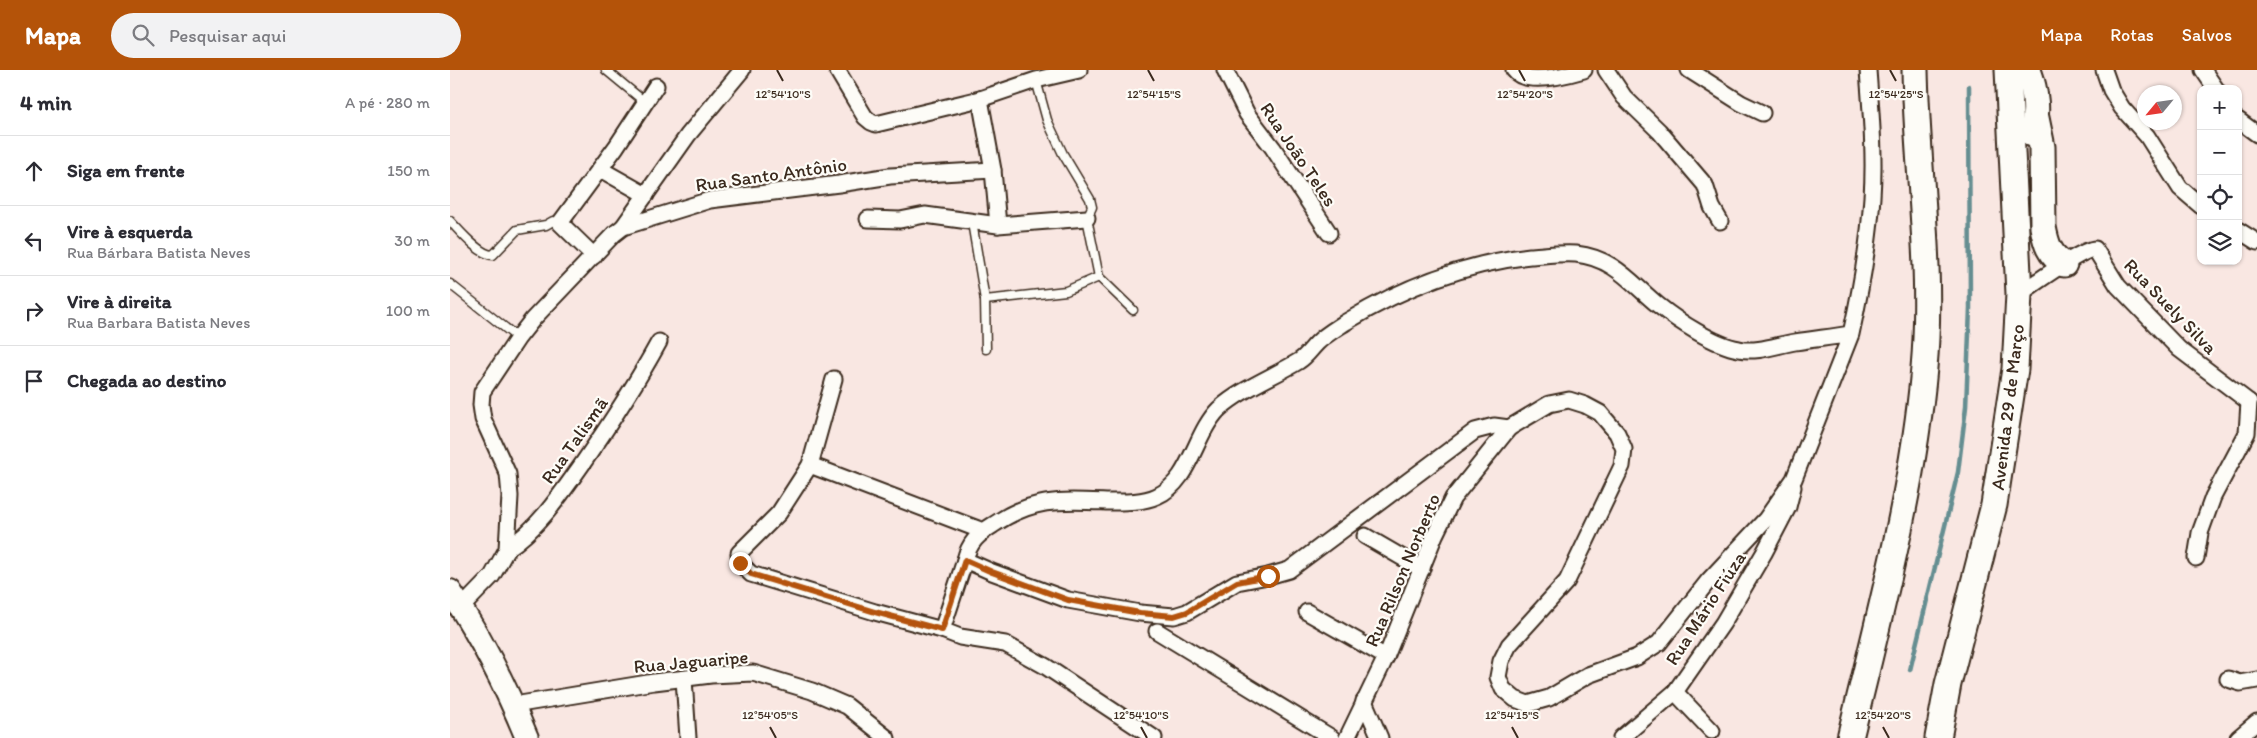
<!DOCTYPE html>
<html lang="pt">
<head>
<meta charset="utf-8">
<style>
	:root { --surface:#fff; --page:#f2f2f3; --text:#2b2b33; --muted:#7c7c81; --line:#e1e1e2; --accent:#b45309 }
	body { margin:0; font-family:Itim,sans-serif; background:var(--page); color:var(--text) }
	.controls { position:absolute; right:15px; top:15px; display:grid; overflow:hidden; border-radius:10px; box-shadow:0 1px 4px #0004 }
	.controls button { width:45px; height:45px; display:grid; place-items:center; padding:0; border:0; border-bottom:1px solid var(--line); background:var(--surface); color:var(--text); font:25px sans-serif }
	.compass { position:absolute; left:1687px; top:15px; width:45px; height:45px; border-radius:50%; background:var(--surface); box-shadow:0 1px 4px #0004; rotate:241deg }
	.stop { position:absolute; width:15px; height:15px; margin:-11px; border:4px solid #b45309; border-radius:50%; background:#fff }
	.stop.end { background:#b45309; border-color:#fff; box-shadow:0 1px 5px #0008 }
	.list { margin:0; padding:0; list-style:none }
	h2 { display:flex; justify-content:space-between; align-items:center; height:65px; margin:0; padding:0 20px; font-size:21px }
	h2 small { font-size:16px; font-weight:400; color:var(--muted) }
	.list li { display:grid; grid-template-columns:32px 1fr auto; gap:15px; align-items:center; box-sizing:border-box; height:70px; padding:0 20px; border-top:1px solid var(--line) }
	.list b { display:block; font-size:19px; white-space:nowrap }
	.list p { margin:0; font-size:16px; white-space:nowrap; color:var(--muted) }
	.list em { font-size:16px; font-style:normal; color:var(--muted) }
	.icon { flex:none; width:28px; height:28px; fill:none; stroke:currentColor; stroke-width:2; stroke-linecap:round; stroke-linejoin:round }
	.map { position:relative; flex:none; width:1807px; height:668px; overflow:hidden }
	header { display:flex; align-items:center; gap:30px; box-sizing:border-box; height:70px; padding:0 25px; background:var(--accent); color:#fff }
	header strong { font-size:24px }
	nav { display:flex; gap:28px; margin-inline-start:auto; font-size:18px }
	.search { width:350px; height:45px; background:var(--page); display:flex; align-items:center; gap:12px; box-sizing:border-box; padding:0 18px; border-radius:28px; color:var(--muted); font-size:19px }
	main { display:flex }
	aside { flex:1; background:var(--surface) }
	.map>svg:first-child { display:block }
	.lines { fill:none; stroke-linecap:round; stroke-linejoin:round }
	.stream { stroke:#658e91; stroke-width:4.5 }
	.lane-casing { stroke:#3b2a1e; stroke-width:11 }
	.street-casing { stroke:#3b2a1e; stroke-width:19 }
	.secondary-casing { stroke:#3b2a1e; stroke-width:26 }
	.primary-casing { stroke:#3b2a1e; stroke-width:29 }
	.lane { stroke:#fdfcf7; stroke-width:8 }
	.street { stroke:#fdfcf7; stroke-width:15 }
	.secondary { stroke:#fdfcf7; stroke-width:22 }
	.primary { stroke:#fdfcf7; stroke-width:25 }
	.route { stroke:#b45309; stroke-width:6 }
	.ticks { fill:none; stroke:#3b2a1e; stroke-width:2 }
	.labels { text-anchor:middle; stroke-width:4.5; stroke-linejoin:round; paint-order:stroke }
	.street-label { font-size:19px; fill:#3b2a1e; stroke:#fdfcf7 }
	.ticks-label { font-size:12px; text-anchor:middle; fill:#3b2a1e; stroke:#fdfcf7; stroke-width:4.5; stroke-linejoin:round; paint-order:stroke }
</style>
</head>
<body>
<header>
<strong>Mapa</strong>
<div class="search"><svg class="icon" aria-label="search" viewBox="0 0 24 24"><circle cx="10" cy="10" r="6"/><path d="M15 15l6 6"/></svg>Pesquisar aqui</div>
<nav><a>Mapa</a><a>Rotas</a><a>Salvos</a></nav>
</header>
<main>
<aside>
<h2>4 min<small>A pé · 280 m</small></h2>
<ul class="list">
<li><svg class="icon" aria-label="ahead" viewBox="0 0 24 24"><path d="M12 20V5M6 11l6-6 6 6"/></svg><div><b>Siga em frente</b></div><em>150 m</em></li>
<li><svg class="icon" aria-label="left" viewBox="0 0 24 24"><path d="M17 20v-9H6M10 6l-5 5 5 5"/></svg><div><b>Vire à esquerda</b><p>Rua Bárbara Batista Neves</p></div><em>30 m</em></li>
<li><svg class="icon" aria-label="right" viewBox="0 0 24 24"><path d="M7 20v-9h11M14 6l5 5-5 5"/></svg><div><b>Vire à direita</b><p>Rua Barbara Batista Neves</p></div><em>100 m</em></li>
<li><svg class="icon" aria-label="arrive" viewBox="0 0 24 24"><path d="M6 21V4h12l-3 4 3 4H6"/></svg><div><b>Chegada ao destino</b></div></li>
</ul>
</aside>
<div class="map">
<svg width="1807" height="668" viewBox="0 0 1807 668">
	<rect width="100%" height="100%" fill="#f9e7e2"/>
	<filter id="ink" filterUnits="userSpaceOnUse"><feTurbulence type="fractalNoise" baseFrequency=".02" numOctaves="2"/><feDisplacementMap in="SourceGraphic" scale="10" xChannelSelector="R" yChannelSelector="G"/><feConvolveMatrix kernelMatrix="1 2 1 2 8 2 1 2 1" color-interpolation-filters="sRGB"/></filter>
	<g filter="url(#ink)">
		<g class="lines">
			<path class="stream" d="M1460,600L1508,402L1516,337L1520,238L1519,16"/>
			<defs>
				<g id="lane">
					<path d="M156,0L196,33"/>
					<path d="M586,10L597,50L613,84L640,129L642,137L637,148L649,207L683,240"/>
					<path d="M0,151C9,160 29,185 43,185L67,160L96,155L103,151L110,153"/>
					<path d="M522,152L535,230L536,279"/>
					<path d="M0,214L68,268"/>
					<path d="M535,230L616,221L649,207"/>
				</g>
				<g id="street">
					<path d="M387,0L415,47L421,52L426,54L530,29L586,10L629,0"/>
					<path d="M775,0L797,44L823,78L879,163"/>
					<path d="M1064,0C1075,16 1117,5 1134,0"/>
					<path d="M1156,0L1174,27L1209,61L1255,115L1262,137L1270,151"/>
					<path d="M1239,0L1291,33L1312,43"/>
					<path d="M1654,0L1661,20L1672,38L1697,66L1730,118L1751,136"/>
					<path d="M1753,0L1766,19"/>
					<path d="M530,29L543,100L548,155"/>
					<path d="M1788,50L1807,64"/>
					<path d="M150,99L196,125"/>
					<path d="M418,149L450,150L475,145L548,155L637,148"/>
					<path d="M173,157L238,65L292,0"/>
					<path d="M1788,160L1807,172"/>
					<path d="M144,186L110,153L166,77L206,16"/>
					<path d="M1569,224C1583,215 1631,179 1645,179L1668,216L1729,279L1799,332"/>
					<path d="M1401,264L1344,409L1316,449L1259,510L1209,573L1187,587L1138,605L1099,628L1078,634L1065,629L1053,619L1048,607L1051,591L1059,575L1117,511L1172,396L1174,379L1167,363L1150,343L1135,335L1119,330L1099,334L1059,358L1044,356L1025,361L839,500L818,506L787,512L737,542L724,546L690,543L618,530L542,502L515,490C519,473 528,464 543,455C583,428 610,430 656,432C672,432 692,433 707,426C741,411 744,364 769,339C791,319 823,307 849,291C856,287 861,279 867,273C875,265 887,258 896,252C953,217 1013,194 1080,186C1095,185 1111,183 1126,184C1164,188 1181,213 1208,235C1228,251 1264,275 1289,279C1307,283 1327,275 1345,272C1364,269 1383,267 1401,264C1411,219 1419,174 1422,127C1425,85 1421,42 1418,0"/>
					<path d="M384,309L360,395L329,443L289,483L290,493L301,504L425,542L492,560"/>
					<path d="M360,395L533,461"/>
					<path d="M915,466L972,499"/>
					<path d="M57,479C89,458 111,424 133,393C160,354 186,314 209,272"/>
					<path d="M1746,488L1750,463L1763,427L1797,363L1799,332"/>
					<path d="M515,490L492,560L510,567L555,574L595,596L704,668"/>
					<path d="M11,538L42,506L57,479L60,426L58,404L33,349L31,335L32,322L68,268L83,249L164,164L173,157L260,130L389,114L440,106L543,100"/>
					<path d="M857,542L936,587"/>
					<path d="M707,561L882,668"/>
					<path d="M234,609L238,668"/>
					<path d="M1778,609L1790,613L1807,610"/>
					<path d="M1225,622L1262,661"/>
					<path d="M914,631L930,668"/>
					<path d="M64,635L204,612L261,605L303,603L362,621L397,636L437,668"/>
					<path d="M897,668L936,587L985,465L1003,428L1059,358"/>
					<path d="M1171,668L1225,622L1273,553L1314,483L1338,437L1343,417"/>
					<path d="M1788,668L1807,652"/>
				</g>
				<path id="secondary" d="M0,521C31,567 56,617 77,668"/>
				<g id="primary">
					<path d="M1578,0C1586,22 1588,41 1583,64"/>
					<path d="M1586,48L1592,77L1593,157C1596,173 1599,185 1614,194"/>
					<path d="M1400,668C1429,546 1463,423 1474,298C1483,201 1467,98 1465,0"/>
					<path d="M1488,668L1498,614L1544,435L1565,299L1569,224L1558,0"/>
				</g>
			</defs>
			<use href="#lane" class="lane-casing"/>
			<use href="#street" class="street-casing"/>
			<use href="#secondary" class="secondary-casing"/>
			<use href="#primary" class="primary-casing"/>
			<use href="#lane" class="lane"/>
			<use href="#street" class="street"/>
			<use href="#secondary" class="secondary"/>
			<use href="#primary" class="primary"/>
		</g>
	</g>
	<g class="lines" filter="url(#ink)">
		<path class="route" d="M290,493L301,504L425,542L492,560L515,490L542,502L618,530L690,543L724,546L737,542L787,512L818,506"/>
	</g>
	<path class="ticks" d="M327,0L333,11M698,0L704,11M1069,0L1075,11M1440,0L1446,11M320,657L326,668M691,657L697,668M1062,657L1068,668M1433,657L1439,668"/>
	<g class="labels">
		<g class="street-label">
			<text transform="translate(849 84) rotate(56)" y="7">Rua João Teles</text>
			<text transform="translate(321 104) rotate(-8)" y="7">Rua Santo Antônio</text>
			<text transform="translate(1721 236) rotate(46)" y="7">Rua Suely Silva</text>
			<text transform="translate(1557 337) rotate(-83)" y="7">Avenida 29 de Março</text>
			<text transform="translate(124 370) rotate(-55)" y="7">Rua Talismã</text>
			<text transform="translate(952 500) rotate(-67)" y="7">Rua Rilson Norberto</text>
			<text transform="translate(1255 538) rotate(-57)" y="7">Rua Mário Fiúza</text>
			<text transform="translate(241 591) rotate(-5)" y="7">Rua Jaguaripe</text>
		</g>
	</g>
	<g class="ticks-label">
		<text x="333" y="28">12°54'10"S</text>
		<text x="704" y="28">12°54'15"S</text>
		<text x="1075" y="28">12°54'20"S</text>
		<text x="1446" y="28">12°54'25"S</text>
		<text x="320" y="649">12°54'05"S</text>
		<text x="691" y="649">12°54'10"S</text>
		<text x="1062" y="649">12°54'15"S</text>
		<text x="1433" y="649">12°54'20"S</text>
	</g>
</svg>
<div class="controls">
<button>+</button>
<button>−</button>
<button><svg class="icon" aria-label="locate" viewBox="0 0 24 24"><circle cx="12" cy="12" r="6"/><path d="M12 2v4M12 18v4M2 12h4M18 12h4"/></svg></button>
<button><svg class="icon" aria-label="layers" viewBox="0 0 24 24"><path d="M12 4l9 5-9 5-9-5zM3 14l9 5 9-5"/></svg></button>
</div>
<svg class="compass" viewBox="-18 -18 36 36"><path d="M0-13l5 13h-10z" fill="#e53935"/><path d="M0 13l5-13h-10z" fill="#7c7c81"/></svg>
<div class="stop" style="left:818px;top:506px"></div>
<div class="stop end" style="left:290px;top:493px"></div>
</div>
</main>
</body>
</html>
